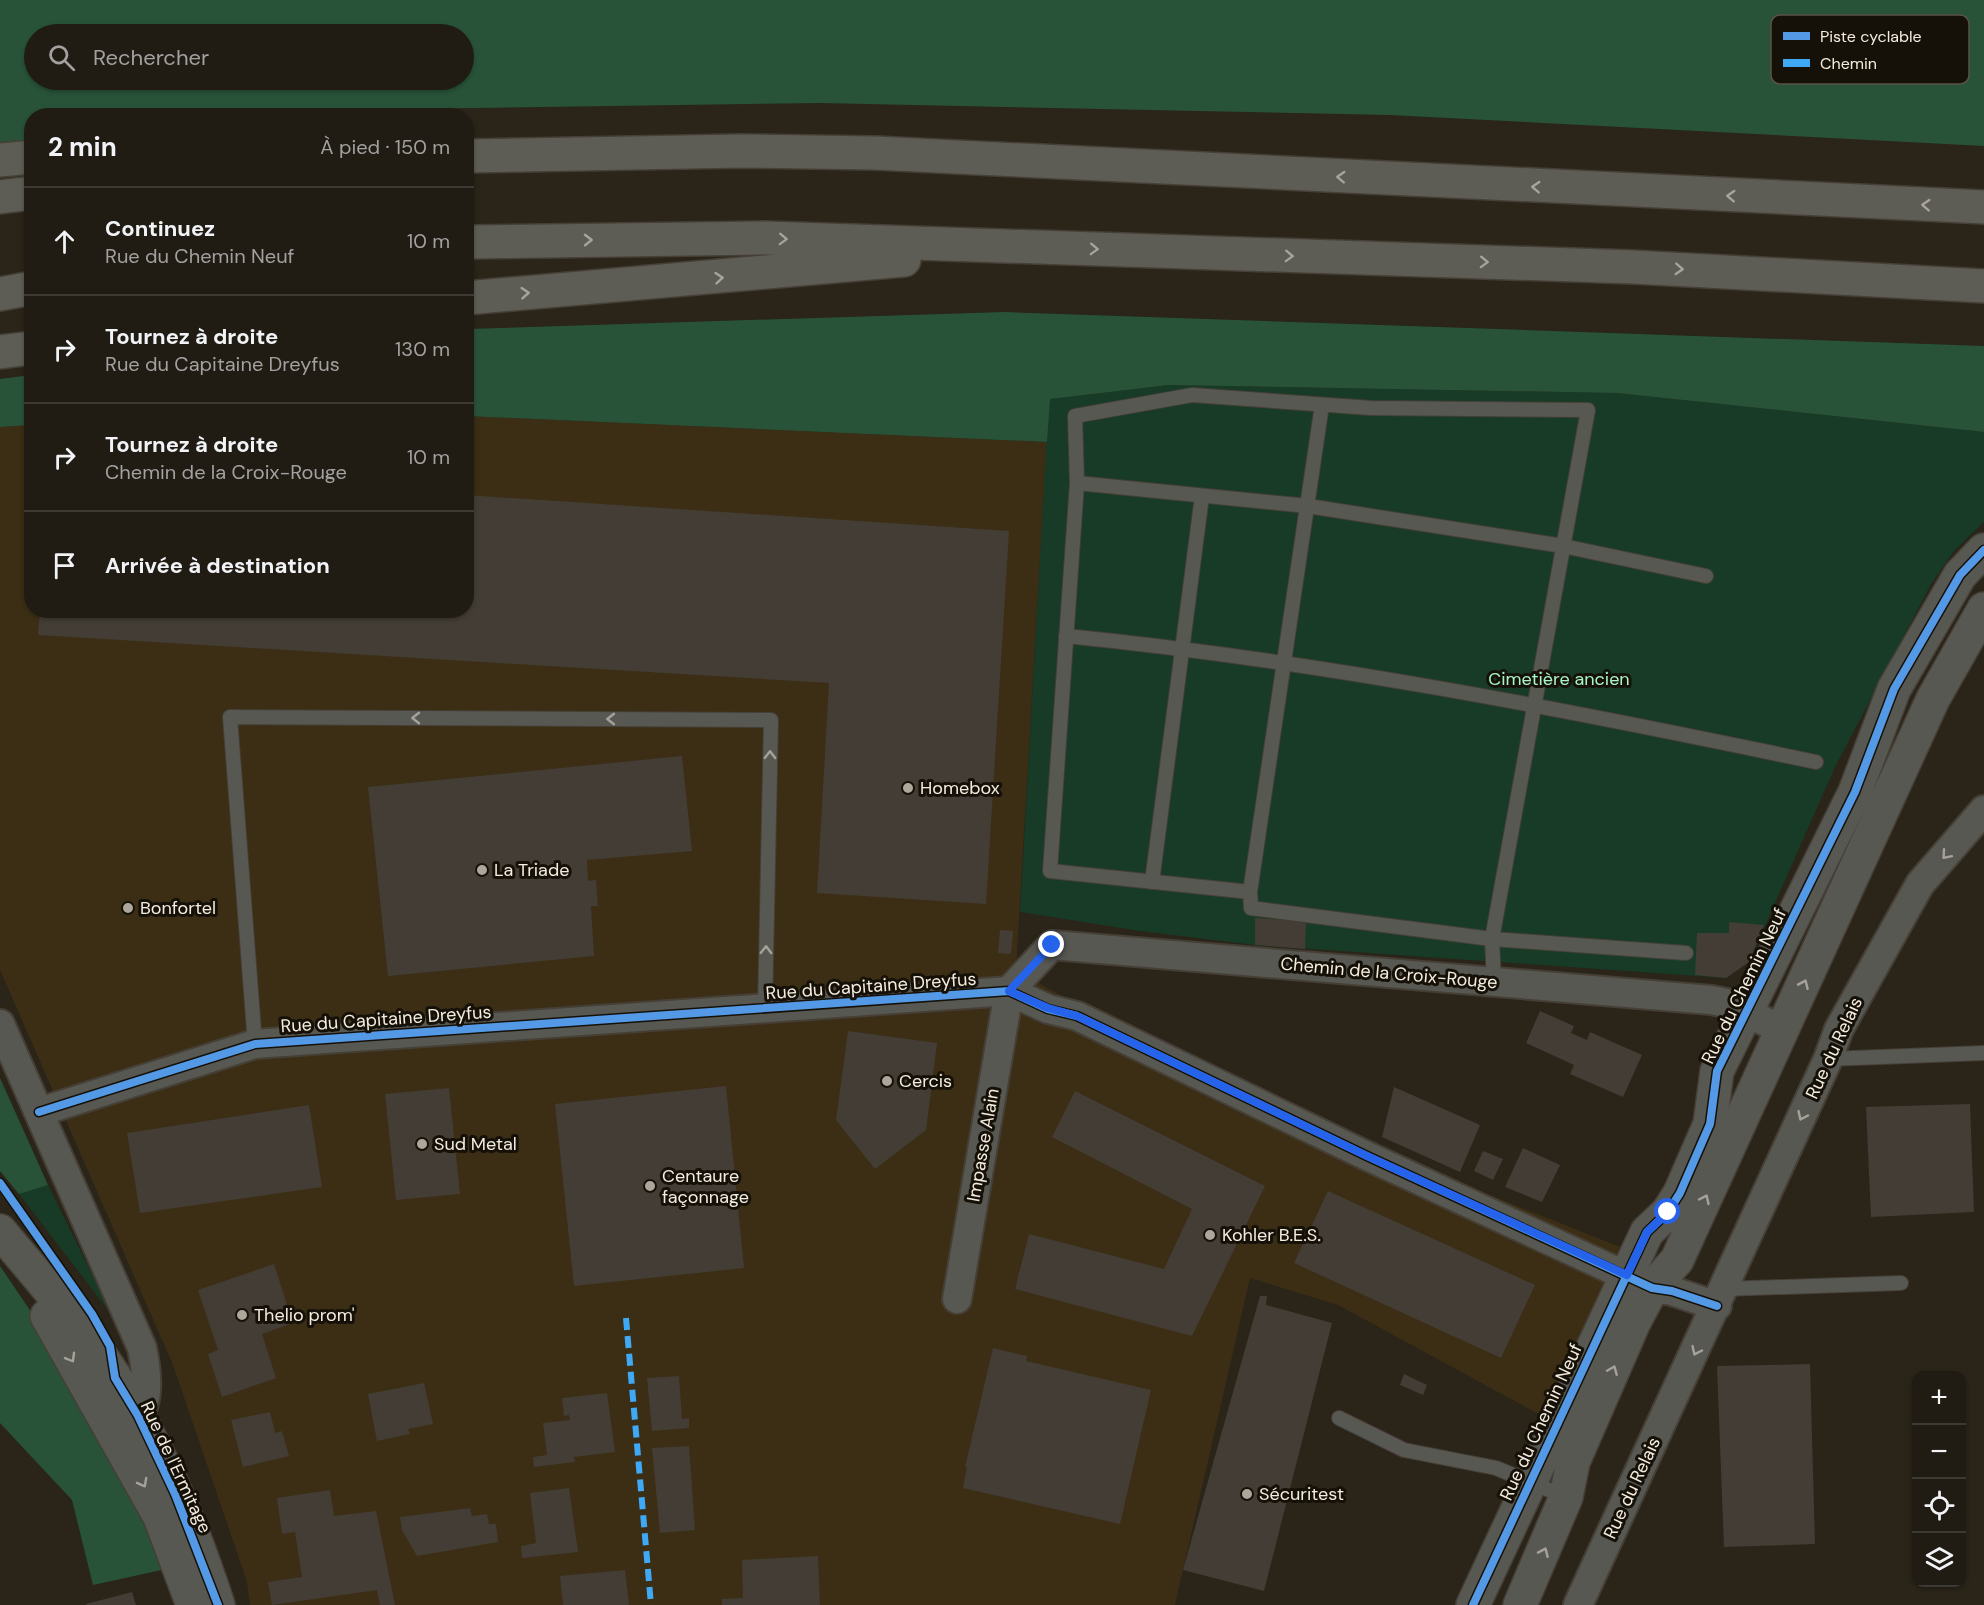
<!DOCTYPE html>
<html lang="fr">
<head>
<meta charset="utf-8">
<style>
	:root { --surface:#201b13; --page:#28241c; --text:#f1f3f6; --muted:#a2a1a0; --line:#3d3933 }
	body { margin:0; font-family:"DM Sans",sans-serif; background:var(--page); color:var(--text) }
	.controls { position:absolute; right:18px; bottom:18px; display:grid; overflow:hidden; border-radius:12px; box-shadow:0 2px 4px #0004 }
	.controls button { width:54px; height:54px; display:grid; place-items:center; padding:0; border:0; border-bottom:2px solid var(--line); background:var(--surface); color:var(--text); font:30px sans-serif }
	.stop { position:absolute; width:18px; height:18px; margin:-14px; border:4px solid #2563eb; border-radius:50%; background:#fff }
	.stop.end { background:#2563eb; border-color:#fff; box-shadow:0 2px 6px #0008 }
	.list { margin:0; padding:0; list-style:none }
	h2 { display:flex; justify-content:space-between; align-items:center; height:78px; margin:0; padding:0 24px; font-size:26px }
	h2 small { font-size:20px; font-weight:400; color:var(--muted) }
	.list li { display:grid; grid-template-columns:39px 1fr auto; gap:18px; align-items:center; box-sizing:border-box; height:108px; padding:0 24px; border-top:2px solid var(--line) }
	.list b { display:block; font-size:22px; white-space:nowrap }
	.list p { margin:0; font-size:20px; white-space:nowrap; color:var(--muted) }
	.list em { font-size:20px; font-style:normal; color:var(--muted) }
	.icon { flex:none; width:33px; height:33px; fill:none; stroke:currentColor; stroke-width:2; stroke-linecap:round; stroke-linejoin:round }
	.map { position:relative; flex:none; width:1984px; height:1605px; overflow:hidden }
	.search { position:absolute; background:var(--surface); box-shadow:0 2px 4px #0004; left:24px; top:24px; width:450px; height:66px; display:flex; align-items:center; gap:15px; box-sizing:border-box; padding:0 21px; border-radius:33px; color:var(--muted); font-size:22px }
	.panel { position:absolute; background:var(--surface); box-shadow:0 2px 4px #0004; left:24px; top:108px; width:450px; height:510px; border-radius:24px }
	.map>svg:first-child { display:block }
	.built { fill:#3b2e14 }
	.green { fill:#173b26 }
	.forest { fill:#285339; fill-rule:evenodd }
	.building { fill:#433d35 }
	.lines { fill:none; stroke-linecap:round; stroke-linejoin:round }
	.service-casing { stroke:#453f36; stroke-width:16 }
	.minor-casing { stroke:#453f36; stroke-width:32 }
	.tertiary-casing { stroke:#453f36; stroke-width:36 }
	.motorway-casing { stroke:#453f36; stroke-width:36 }
	.service { stroke:#585853; stroke-width:14 }
	.minor { stroke:#585853; stroke-width:28 }
	.tertiary { stroke:#585853; stroke-width:33 }
	.motorway { stroke:#5d5c55; stroke-width:33 }
	.quiet { stroke:#3fa9f5; stroke-width:6; stroke-dasharray:12 6; stroke-linecap:butt }
	.cycleway-casing { stroke:#161108; stroke-width:11 }
	.cycleway { stroke:#5399e6; stroke-width:8 }
	.oneway { stroke:#a8a49a }
	.oneway2 { stroke:#a6a299 }
	.route { stroke:#2563eb; stroke-width:8 }
	.poi-dot { fill:#ada69a; stroke:#161108; stroke-width:2 }
	.labels { text-anchor:middle; stroke-width:6; stroke-linejoin:round; paint-order:stroke }
	.park-label { font-size:18px; fill:#a8f6c7; stroke:#161108 }
	.poi-label { font-size:18px; fill:#f4ecdf; stroke:#161108; text-anchor:start }
	.street-label { font-size:18px; fill:#f4ecdf; stroke:#161108 }
	.key { fill:#161108; stroke:#595348; stroke-width:1.5 }
	.key-label { font-size:16px; fill:#f4ecdf }
</style>
</head>
<body>
<div class="map">
<svg width="1984" height="1605" viewBox="0 0 1984 1605">
	<rect width="100%" height="100%" fill="#2a2419"/>
	<path class="built" d="M467,416L1047,442L1016,970L1097,1016L1409,1163L1643,1256L1566,1429L1338,1305L1250,1278L1175,1605H250L247,1582L173,1365L0,970V427L31,425L32,610H466Z"/>
	<g class="green">
		<path d="M1169,385L1617,393L1984,432V522L1954,551L1931,584L1835,767L1749,962L1726,978L1255,945L1140,931L1020,912L1049,399Z"/>
		<path d="M48,1185L112,1315L19,1194Z"/>
	</g>
	<g class="forest">
		<path d="M0,0H1984V146L1390,115L820,103L335,110L291,116H32L31,146L0,150ZM34,34H464V80H34Z"/>
		<path d="M1004,312L1984,346V432L1617,393L1169,385L1050,399L1047,442L467,416V329Z"/>
		<path d="M31,375V425L0,427V379Z"/>
		<path d="M0,1078L48,1185L19,1194L0,1171Z"/>
		<path d="M0,1266L95,1406L166,1569L93,1585L72,1500L0,1423Z"/>
	</g>
	<g class="building">
		<path d="M466,495L1009,531L986,904L817,893L829,683L38,635L40,610H466Z"/>
		<path d="M682,756L692,851L587,860L588,881L596,880L598,906H591L594,956L388,976L368,787Z"/>
		<path d="M1255,918L1306,921L1305,949L1255,945Z"/>
		<path d="M1729,922L1764,925L1749,962L1726,978L1695,975L1697,933H1729Z"/>
		<path d="M1000,930L1013,931L1011,954L998,953Z"/>
		<path d="M1540,1011L1574,1026L1571,1033L1587,1040L1590,1032L1642,1055L1623,1097L1570,1074L1574,1065L1526,1043Z"/>
		<path d="M848,1031L937,1043L926,1130L875,1169L836,1120Z"/>
		<path d="M726,1086L744,1268L574,1286L555,1104Z"/>
		<path d="M1394,1087L1480,1125L1460,1172L1382,1137Z"/>
		<path d="M449,1088L460,1194L396,1200L385,1094Z"/>
		<path d="M1075,1091L1265,1186L1192,1336L1015,1289L1029,1234L1164,1269L1192,1209L1052,1137Z"/>
		<path d="M1970,1104L1974,1212L1871,1217L1866,1107Z"/>
		<path d="M309,1105L322,1187L140,1213L127,1133Z"/>
		<path d="M1523,1148L1560,1165L1542,1202L1505,1187Z"/>
		<path d="M1483,1151L1503,1159L1493,1180L1474,1171Z"/>
		<path d="M1328,1191L1535,1285L1501,1358L1294,1263Z"/>
		<path d="M274,1264L293,1323L262,1334L276,1378L222,1397L208,1354L218,1350L198,1290Z"/>
		<path d="M1260,1296H1267L1266,1305L1332,1323L1264,1591L1183,1570Z"/>
		<path d="M993,1348L1027,1356L1026,1361L1151,1390L1120,1524L963,1488L967,1467H965Z"/>
		<path d="M1810,1364L1815,1544L1724,1547L1717,1366Z"/>
		<path d="M1404,1374L1427,1385L1423,1395L1400,1385Z"/>
		<path d="M679,1376L682,1419L689,1418V1428L652,1431L647,1378Z"/>
		<path d="M424,1383L433,1424L408,1429L410,1434L377,1441L368,1394Z"/>
		<path d="M607,1393L615,1452L574,1457L575,1462L534,1467L533,1457L547,1455L543,1423L570,1420L569,1415L564,1416L562,1398Z"/>
		<path d="M270,1412L275,1433L282,1431L289,1456L243,1467L231,1420Z"/>
		<path d="M689,1446L695,1530L660,1533L652,1448Z"/>
		<path d="M569,1488L578,1552L522,1558L521,1546L536,1543L530,1493Z"/>
		<path d="M330,1490L334,1516L376,1511L395,1605H380L377,1590L272,1605L268,1582L302,1577L295,1532L282,1534L277,1498Z"/>
		<path d="M470,1508L472,1516L487,1514L489,1524H496L498,1542L417,1556L402,1530L400,1517Z"/>
		<path d="M818,1556L820,1605H722V1599L743,1598L742,1560Z"/>
		<path d="M625,1570L629,1605H563L560,1576Z"/>
		<path d="M132,1592L136,1605H86V1604Z"/>
	</g>
	<g class="lines">
		<defs>
			<g id="service">
				<path d="M1322,405L1250,892L1251,908L1492,939L1686,953"/>
				<path d="M1077,483L1308,506L1563,546L1706,576"/>
				<path d="M1066,636C1319,661 1568,710 1816,762"/>
				<path d="M1152,882L1202,496"/>
				<path d="M1250,892L1050,871L1077,483L1075,416L1192,395L1371,408L1588,410L1492,939L1494,982"/>
				<path d="M255,1044L230,717L771,720L765,1008"/>
				<path d="M1828,1059L1984,1053"/>
				<path d="M1723,1289L1901,1283"/>
				<path d="M1339,1418L1404,1450L1496,1468L1566,1497"/>
			</g>
			<g id="minor">
				<path d="M0,1024L142,1348C146,1367 151,1399 138,1416C135,1419 129,1422 126,1424"/>
				<path d="M39,1112L255,1044L1009,991L1048,1009L1077,1016L1367,1156L1652,1288L1672,1291L1717,1306"/>
				<path d="M957,1299L1009,991L1052,945L1711,1000L1726,1003L1783,1030"/>
				<path d="M1578,1605L1828,1059L1839,1029L1920,884L1984,810"/>
			</g>
			<g id="tertiary">
				<path d="M0,1231C40,1279 83,1327 116,1379C160,1448 193,1528 218,1605"/>
				<path d="M47,1316L160,1517L193,1605"/>
				<path d="M1473,1605L1647,1232L1668,1212L1680,1193L1710,1124L1717,1071L1855,792L1894,689L1960,575L1984,550"/>
				<path d="M1520,1605L1566,1497L1573,1462L1634,1322L1652,1288L1677,1260L1933,699L1984,609"/>
			</g>
			<g id="motorway">
				<path d="M466,156L740,151L875,153L1984,207"/>
				<path d="M0,160L32,157"/>
				<path d="M0,197L32,193"/>
				<path d="M466,242L766,238L1633,267L1984,286"/>
				<path d="M0,294L32,288"/>
				<path d="M466,298L904,260"/>
				<path d="M0,352L32,348"/>
			</g>
		</defs>
		<use href="#service" class="service-casing"/>
		<use href="#minor" class="minor-casing"/>
		<use href="#tertiary" class="tertiary-casing"/>
		<use href="#motorway" class="motorway-casing"/>
		<use href="#service" class="service"/>
		<use href="#minor" class="minor"/>
		<use href="#tertiary" class="tertiary"/>
		<use href="#motorway" class="motorway"/>
		<path class="quiet" d="M626,1318L651,1605"/>
		<defs>
			<g id="cycleway">
				<path d="M39,1112L255,1044L1009,991L1048,1009L1077,1016L1367,1156L1652,1288L1672,1291L1717,1306"/>
				<path d="M0,1183L92,1314L110,1346L115,1378L138,1416L175,1494L218,1605"/>
				<path d="M1473,1605L1647,1232L1668,1212L1680,1193L1710,1124L1717,1071L1855,792L1894,689L1960,575L1984,550"/>
			</g>
		</defs>
		<use href="#cycleway" class="cycleway-casing"/>
		<use href="#cycleway" class="cycleway"/>
	</g>
	<defs><path id="oneway-chevron" d="M-2-3.5L2.5 0L-2 3.5" fill="none" stroke-width="1.6" stroke-linecap="round" stroke-linejoin="round" transform="scale(1.5)"/></defs>
	<g class="oneway">
		<use href="#oneway-chevron" transform="translate(1341 177) rotate(-177)"/>
		<use href="#oneway-chevron" transform="translate(1536 187) rotate(-177)"/>
		<use href="#oneway-chevron" transform="translate(1731 196) rotate(-177)"/>
		<use href="#oneway-chevron" transform="translate(1926 205) rotate(-177)"/>
		<use href="#oneway-chevron" transform="translate(783 239) rotate(2)"/>
		<use href="#oneway-chevron" transform="translate(588 240) rotate(-1)"/>
		<use href="#oneway-chevron" transform="translate(1094 249) rotate(2)"/>
		<use href="#oneway-chevron" transform="translate(1289 256) rotate(2)"/>
		<use href="#oneway-chevron" transform="translate(1484 262) rotate(2)"/>
		<use href="#oneway-chevron" transform="translate(1679 269) rotate(3)"/>
		<use href="#oneway-chevron" transform="translate(719 278) rotate(-5)"/>
		<use href="#oneway-chevron" transform="translate(525 293) rotate(-4)"/>
	</g>
	<g class="oneway2">
		<use href="#oneway-chevron" transform="translate(416 718) rotate(-180)"/>
		<use href="#oneway-chevron" transform="translate(611 719) rotate(-180)"/>
		<use href="#oneway-chevron" transform="translate(770 755) rotate(-89)"/>
		<use href="#oneway-chevron" transform="translate(1946 855) rotate(131)"/>
		<use href="#oneway-chevron" transform="translate(766 950) rotate(-89)"/>
		<use href="#oneway-chevron" transform="translate(1804 984) rotate(-66)"/>
		<use href="#oneway-chevron" transform="translate(1802 1116) rotate(115)"/>
		<use href="#oneway-chevron" transform="translate(1705 1199) rotate(-65)"/>
		<use href="#oneway-chevron" transform="translate(1696 1351) rotate(115)"/>
		<use href="#oneway-chevron" transform="translate(71 1358) rotate(60)"/>
		<use href="#oneway-chevron" transform="translate(1613 1370) rotate(-67)"/>
		<use href="#oneway-chevron" transform="translate(143 1483) rotate(62)"/>
		<use href="#oneway-chevron" transform="translate(1544 1552) rotate(-66)"/>
	</g>
	<g class="lines">
		<path class="route" d="M1052,945L1009,991L1048,1008L1077,1016L1367,1156L1627,1275L1647,1232L1668,1212"/>
	</g>
	<g class="poi-dot">
		<circle cx="908" cy="788" r="6"/>
		<circle cx="482" cy="870" r="6"/>
		<circle cx="128" cy="908" r="6"/>
		<circle cx="887" cy="1081" r="6"/>
		<circle cx="422" cy="1144" r="6"/>
		<circle cx="650" cy="1186" r="6"/>
		<circle cx="1210" cy="1235" r="6"/>
		<circle cx="242" cy="1315" r="6"/>
		<circle cx="1247" cy="1494" r="6"/>
	</g>
	<g class="labels">
		<g class="park-label">
			<text x="1559" y="685">Cimetière ancien</text>
		</g>
		<g class="poi-label">
			<text x="920" y="794">Homebox</text>
			<text x="494" y="876">La Triade</text>
			<text x="140" y="914">Bonfortel</text>
			<text x="899" y="1087">Cercis</text>
			<text x="434" y="1150">Sud Metal</text>
			<text x="662" y="1182">Centaure<tspan x="662" dy="21">façonnage</tspan></text>
			<text x="1222" y="1241">Kohler B.E.S.</text>
			<text x="254" y="1321">Thelio prom'</text>
			<text x="1259" y="1500">Sécuritest</text>
		</g>
		<g class="street-label">
			<text transform="translate(1389 973) rotate(5)" y="6">Chemin de la Croix-Rouge</text>
			<text transform="translate(871 986) rotate(-4)" y="6">Rue du Capitaine Dreyfus</text>
			<text transform="translate(1744 986) rotate(-64)" y="6">Rue du Chemin Neuf</text>
			<text transform="translate(386 1019) rotate(-4)" y="6">Rue du Capitaine Dreyfus</text>
			<text transform="translate(1834 1048) rotate(-65)" y="6">Rue du Relais</text>
			<text transform="translate(983 1145) rotate(-80)" y="6">Impasse Alain</text>
			<text transform="translate(1541 1422) rotate(-65)" y="6">Rue du Chemin Neuf</text>
			<text transform="translate(176 1467) rotate(65)" y="6">Rue de l'Ermitage</text>
			<text transform="translate(1632 1488) rotate(-65)" y="6">Rue du Relais</text>
		</g>
	</g>
	<rect x="1771" y="15" width="198" height="69" rx="9" class="key"/>
	<rect x="1783" y="32" width="27" height="8" fill="#5399e6"/>
	<rect x="1783" y="59" width="27" height="8" fill="#3fa9f5"/>
	<g class="key-label">
		<text x="1820" y="42">Piste cyclable</text>
		<text x="1820" y="69">Chemin</text>
	</g>
</svg>
<div class="controls">
<button>+</button>
<button>−</button>
<button><svg class="icon" aria-label="locate" viewBox="0 0 24 24"><circle cx="12" cy="12" r="6"/><path d="M12 2v4M12 18v4M2 12h4M18 12h4"/></svg></button>
<button><svg class="icon" aria-label="layers" viewBox="0 0 24 24"><path d="M12 4l9 5-9 5-9-5zM3 14l9 5 9-5"/></svg></button>
</div>
<div class="stop" style="left:1668px;top:1212px"></div>
<div class="stop end" style="left:1052px;top:945px"></div>
<div class="search"><svg class="icon" aria-label="search" viewBox="0 0 24 24"><circle cx="10" cy="10" r="6"/><path d="M15 15l6 6"/></svg>Rechercher</div>
<section class="panel">
<h2>2 min<small>À pied · 150 m</small></h2>
<ul class="list">
<li><svg class="icon" aria-label="ahead" viewBox="0 0 24 24"><path d="M12 20V5M6 11l6-6 6 6"/></svg><div><b>Continuez</b><p>Rue du Chemin Neuf</p></div><em>10 m</em></li>
<li><svg class="icon" aria-label="right" viewBox="0 0 24 24"><path d="M7 20v-9h11M14 6l5 5-5 5"/></svg><div><b>Tournez à droite</b><p>Rue du Capitaine Dreyfus</p></div><em>130 m</em></li>
<li><svg class="icon" aria-label="right" viewBox="0 0 24 24"><path d="M7 20v-9h11M14 6l5 5-5 5"/></svg><div><b>Tournez à droite</b><p>Chemin de la Croix-Rouge</p></div><em>10 m</em></li>
<li><svg class="icon" aria-label="arrive" viewBox="0 0 24 24"><path d="M6 21V4h12l-3 4 3 4H6"/></svg><div><b>Arrivée à destination</b></div></li>
</ul>
</section>
</div>
</body>
</html>
